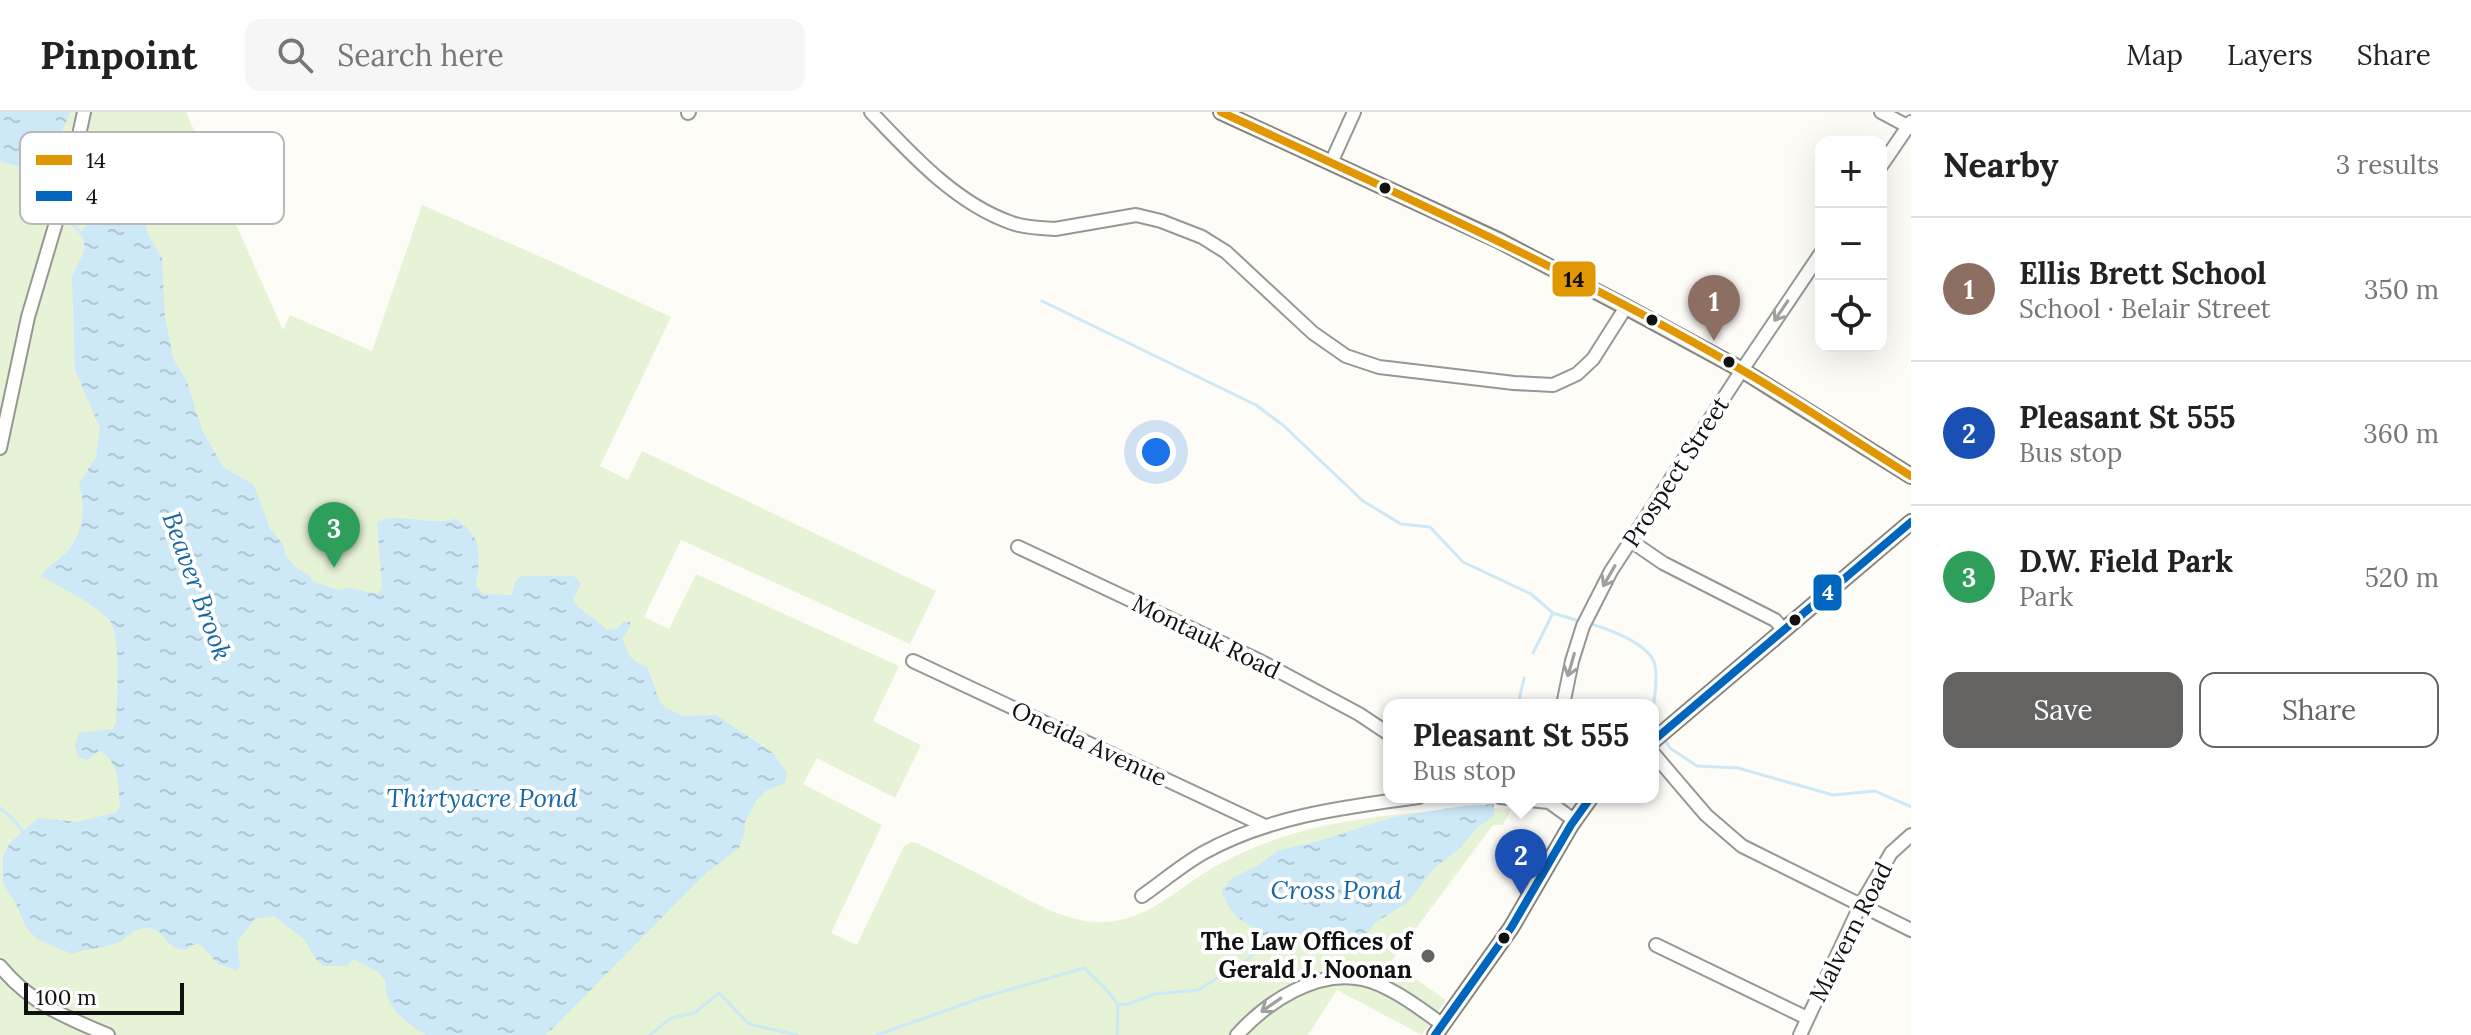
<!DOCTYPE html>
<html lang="en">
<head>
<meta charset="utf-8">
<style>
	:root { --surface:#fff; --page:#f6f6f6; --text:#222; --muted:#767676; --line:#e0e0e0; --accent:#646362 }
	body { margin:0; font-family:Lora,serif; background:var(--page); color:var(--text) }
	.controls { position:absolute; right:24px; top:24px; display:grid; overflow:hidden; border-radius:16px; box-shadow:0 8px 32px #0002 }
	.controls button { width:72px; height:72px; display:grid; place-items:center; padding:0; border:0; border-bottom:2px solid var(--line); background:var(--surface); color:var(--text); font:40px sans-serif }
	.scale { position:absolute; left:24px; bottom:20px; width:160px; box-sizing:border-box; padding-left:8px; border:4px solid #111; border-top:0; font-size:22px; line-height:28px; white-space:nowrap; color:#111; -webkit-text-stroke:6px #fff; paint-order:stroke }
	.you { position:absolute; left:1156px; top:340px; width:28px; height:28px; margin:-20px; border:6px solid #fff; border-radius:50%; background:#1a73e8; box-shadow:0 0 0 12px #1a73e833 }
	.badge { display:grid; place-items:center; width:52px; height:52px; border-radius:50%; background:var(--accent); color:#fff; font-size:26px; font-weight:700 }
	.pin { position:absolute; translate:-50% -66px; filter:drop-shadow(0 2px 4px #0008) }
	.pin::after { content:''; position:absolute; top:42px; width:28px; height:24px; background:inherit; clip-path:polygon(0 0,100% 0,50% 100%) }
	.popup { position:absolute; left:1383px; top:587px; width:276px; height:104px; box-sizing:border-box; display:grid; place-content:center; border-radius:16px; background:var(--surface); filter:drop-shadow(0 2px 6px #0005); font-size:26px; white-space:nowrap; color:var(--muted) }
	.popup b { font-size:30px; color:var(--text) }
	.popup::after { content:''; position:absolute; left:50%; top:100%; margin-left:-16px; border:16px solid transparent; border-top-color:var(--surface) }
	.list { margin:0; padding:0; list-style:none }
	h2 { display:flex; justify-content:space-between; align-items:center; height:104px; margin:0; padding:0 32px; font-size:34px }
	h2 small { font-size:26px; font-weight:400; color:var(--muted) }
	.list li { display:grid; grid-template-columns:52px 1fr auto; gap:24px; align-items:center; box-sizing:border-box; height:144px; padding:0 32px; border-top:2px solid var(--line) }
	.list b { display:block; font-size:30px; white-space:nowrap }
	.list p { margin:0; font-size:26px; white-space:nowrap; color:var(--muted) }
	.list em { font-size:26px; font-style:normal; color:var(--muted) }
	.actions { display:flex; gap:16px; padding:24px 32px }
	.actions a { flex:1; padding:18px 0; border:2px solid var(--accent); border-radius:16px; text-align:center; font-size:28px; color:var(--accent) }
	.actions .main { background:var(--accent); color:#fff }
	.icon { flex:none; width:44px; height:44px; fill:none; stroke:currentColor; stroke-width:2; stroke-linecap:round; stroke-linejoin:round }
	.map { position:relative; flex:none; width:1911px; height:923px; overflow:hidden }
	header { display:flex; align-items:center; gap:48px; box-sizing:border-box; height:112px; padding:0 40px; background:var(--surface); border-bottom:2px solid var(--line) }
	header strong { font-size:38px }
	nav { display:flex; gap:44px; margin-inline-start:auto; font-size:28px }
	.search { width:560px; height:72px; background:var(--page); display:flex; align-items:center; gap:20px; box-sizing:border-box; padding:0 28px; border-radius:16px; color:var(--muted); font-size:30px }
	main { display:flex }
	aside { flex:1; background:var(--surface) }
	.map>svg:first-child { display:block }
	.grass { fill:#e7f3d7 }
	.water { fill:url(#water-ripples) }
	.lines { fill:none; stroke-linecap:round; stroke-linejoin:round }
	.stream { stroke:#cde8f7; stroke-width:3 }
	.minor-casing { stroke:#979795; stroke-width:16 }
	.major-casing { stroke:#858482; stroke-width:18 }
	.minor { stroke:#fffffe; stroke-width:12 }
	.major { stroke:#ede9dc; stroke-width:14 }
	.bus-1-casing { stroke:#fff; stroke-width:14 }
	.bus-2-casing { stroke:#fff; stroke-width:14 }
	.bus-1 { stroke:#e09702; stroke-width:8 }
	.bus-2 { stroke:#0065bd; stroke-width:8 }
	.oneway { stroke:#a0a09f }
	.bus-dot { fill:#111; stroke:#fff; stroke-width:3 }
	.poi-dot { fill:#646362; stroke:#fff; stroke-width:3 }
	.labels { text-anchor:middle; stroke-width:8; stroke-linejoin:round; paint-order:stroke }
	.street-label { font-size:24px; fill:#111; stroke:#fff }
	.poi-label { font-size:24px; font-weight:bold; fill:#111; stroke:#fff; text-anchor:end }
	.water-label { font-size:26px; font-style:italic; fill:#1768a6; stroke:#fff }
	.key { fill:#fff; stroke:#b8b8b8; stroke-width:2 }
	.key-label { font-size:22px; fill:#111 }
	.line-badge { stroke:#fff; stroke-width:3 }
	.badge-label { font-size:22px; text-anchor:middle; font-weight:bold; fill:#fff }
	.pale-badge-label { font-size:22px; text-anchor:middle; font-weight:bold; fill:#111 }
</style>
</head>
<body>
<header>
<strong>Pinpoint</strong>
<div class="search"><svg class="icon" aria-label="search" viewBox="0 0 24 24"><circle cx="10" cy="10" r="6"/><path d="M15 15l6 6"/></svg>Search here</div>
<nav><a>Map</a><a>Layers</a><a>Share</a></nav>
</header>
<main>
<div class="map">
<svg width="1911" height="923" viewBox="0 0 1911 923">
	<defs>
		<pattern id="water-ripples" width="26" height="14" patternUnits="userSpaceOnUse" patternTransform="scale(2)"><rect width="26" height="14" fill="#cde8f7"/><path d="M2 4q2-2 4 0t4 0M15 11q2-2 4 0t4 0" fill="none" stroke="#afc6d3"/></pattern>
	</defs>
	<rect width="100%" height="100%" fill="#fdfcf7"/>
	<path class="grass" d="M0,0H186L283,218L290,203L372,239L422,93L548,148L671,205L600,354L628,368L642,339L936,479L910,532L681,428L644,505L669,517L696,462L899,554L873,609L921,633L895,686L817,646L803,672L882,713L831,821L857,833L904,734L911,730L917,731C946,745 975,760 1004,775C1033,790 1062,808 1095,810C1136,812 1162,790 1194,768C1212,755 1232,745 1253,736C1310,712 1376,703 1438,699C1463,697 1485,695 1511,697L1503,713H1493L1391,850L1446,888L1422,923L1337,878L1308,923H0Z"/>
	<g class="water">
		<path d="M0,0H70L60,25L42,47L43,60L52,62L59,67L45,105L26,101L31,64L24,56L0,49Z"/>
		<path d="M118,86H132L142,94L147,121L162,146L165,204L173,246L187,270L202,318L223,355L254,373L270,417L283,432L285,442L295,455L309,463L314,470L338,478L350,476L377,482L382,476L377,410C402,399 428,415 455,407C484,424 480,444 476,474L483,482L512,483L515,470L521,464H574L581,472L573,487C579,500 597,507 607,518L618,516L624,509L630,510V515L623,525C626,541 630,549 647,555L660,590L666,596L683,604L716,603L773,641L787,661L785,671L766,679L756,689L745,710L744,724L739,736L707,760L546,923H426C405,910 384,895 385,868L379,861L354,847L347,854H323L315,846L305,828L274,804L255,807L237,830L240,854L237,859L218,852L200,832L192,833L185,838C165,837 165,818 149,816C135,815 130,823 121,829C109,836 87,836 72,842L37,827L26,815L16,792L3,771V744L10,731L38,706L77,710L117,700L120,696C118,671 121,654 100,638L87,648L78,645L75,634L79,621L112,617L116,612C117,588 121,529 111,510C104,497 56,473 41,464C46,455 52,454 59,447C82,429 88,399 79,372L96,345L100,316L75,258L72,165L85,137L82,119C95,103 107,102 118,86Z"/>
		<path d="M1494,692V704L1478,715L1457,739L1434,756L1407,791L1376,810L1354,838L1340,841C1329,833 1314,822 1299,823C1279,825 1271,842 1249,834L1254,825L1255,816C1234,805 1229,800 1222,778L1232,766L1257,754L1277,739L1319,729L1394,705L1462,694Z"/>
	</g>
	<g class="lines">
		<g class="stream">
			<path d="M64,102L85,126"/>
			<path d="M1042,189L1256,293L1284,314L1363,389L1401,412L1430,415L1463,450L1531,482L1553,501"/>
			<path d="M1587,511C1606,516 1652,532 1655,554C1658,568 1654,586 1653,600"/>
			<path d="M1533,541L1553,501L1579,509"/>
			<path d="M1518,593L1524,566"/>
			<path d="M1653,608L1659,618"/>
			<path d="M1663,625L1670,636L1697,654L1738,656L1833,683L1875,679L1911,695"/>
			<path d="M0,696L12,706L25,722"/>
			<path d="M650,923L671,906L694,901L719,881L749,912L797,923"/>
			<path d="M877,923L984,885L1084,856L1106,877L1118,893L1129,892L1155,882L1198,878L1247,848L1259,837"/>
			<path d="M1117,923L1118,893"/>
		</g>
		<defs>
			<g id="minor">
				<path d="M871,0C911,42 956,92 1012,111C1025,116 1042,116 1055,117L1136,103L1161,109L1202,125L1226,140L1313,221L1346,244L1379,255L1514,271L1553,273L1577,262L1593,247L1626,195"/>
				<path d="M1881,0L1911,16"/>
				<path d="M688,1L689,0"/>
				<path d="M1331,51L1354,0"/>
				<path d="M1881,54L1911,10"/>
				<path d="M0,336L28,205L71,60L84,0"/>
				<path d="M1631,429L1663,451L1775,508L1784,518"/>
				<path d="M1018,435L1260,549L1359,602L1389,622"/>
				<path d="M913,549L1265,714"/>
				<path d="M1563,593L1572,549L1583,514L1611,459L1742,258L1821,141"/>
				<path d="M1653,641L1706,703L1742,734L1911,818"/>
				<path d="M1500,685L1549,690L1574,708"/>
				<path d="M1142,784C1162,770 1182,753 1203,741C1269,704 1345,695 1419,685"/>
				<path d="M1656,833L1807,906"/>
				<path d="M0,854C30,891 65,905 108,923"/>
				<path d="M1237,923C1266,891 1316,857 1362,867C1390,873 1419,896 1442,912"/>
				<path d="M1800,923L1860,794L1891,741L1911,723"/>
			</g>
			<g id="major">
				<path d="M1221,0L1498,128L1626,195L1742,258L1911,364"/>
				<path d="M1653,629L1911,410"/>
				<path d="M1435,923L1511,816L1571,713L1591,685"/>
			</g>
		</defs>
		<use href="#minor" class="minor-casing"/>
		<use href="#major" class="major-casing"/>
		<use href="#minor" class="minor"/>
		<use href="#major" class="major"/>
		<defs>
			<path id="bus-1" d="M1221,0C1397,81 1574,160 1742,258C1799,291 1855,329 1911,364"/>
			<g id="bus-2">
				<path d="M1653,629L1911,410"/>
				<path d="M1435,923L1511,816L1571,713L1591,685"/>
			</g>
		</defs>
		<use href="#bus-1" class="bus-1-casing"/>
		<use href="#bus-2" class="bus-2-casing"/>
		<use href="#bus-1" class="bus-1"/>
		<use href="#bus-2" class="bus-2"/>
	</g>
	<defs><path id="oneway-shaft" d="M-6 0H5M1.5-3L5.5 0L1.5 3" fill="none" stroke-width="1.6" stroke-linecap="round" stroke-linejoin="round" transform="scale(2)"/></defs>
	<g class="oneway">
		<use href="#oneway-shaft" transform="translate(1781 199) rotate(124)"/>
		<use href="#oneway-shaft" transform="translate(1609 464) rotate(120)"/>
		<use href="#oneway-shaft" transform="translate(1571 553) rotate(106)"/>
		<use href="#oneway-shaft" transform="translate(1271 893) rotate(145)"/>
	</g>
	<g class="bus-dot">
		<circle cx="1385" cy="76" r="7"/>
		<circle cx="1652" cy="208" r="7"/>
		<circle cx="1729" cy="250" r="7"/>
		<circle cx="1795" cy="508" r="7"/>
		<circle cx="1504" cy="826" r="7"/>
	</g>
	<circle class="poi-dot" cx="1428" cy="844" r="8"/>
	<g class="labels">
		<g class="street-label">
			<text transform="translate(1676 360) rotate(-57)" y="8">Prospect Street</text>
			<text transform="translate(1206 525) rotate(26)" y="8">Montauk Road</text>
			<text transform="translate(1089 632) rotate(25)" y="8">Oneida Avenue</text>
			<text transform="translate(1851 820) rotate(-63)" y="8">Malvern Road</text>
		</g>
		<g class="poi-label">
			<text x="1412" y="838">The Law Offices of<tspan x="1412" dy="28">Gerald J. Noonan</tspan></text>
		</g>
		<g class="water-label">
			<text transform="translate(197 474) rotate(70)" y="9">Beaver Brook</text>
			<text x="482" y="695">Thirtyacre Pond</text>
			<text x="1336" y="787">Cross Pond</text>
		</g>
	</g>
	<rect x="20" y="20" width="264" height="92" rx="12" class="key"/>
	<rect x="36" y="43" width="36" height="10" fill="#e09702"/>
	<rect x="36" y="79" width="36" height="10" fill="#0065bd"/>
	<g class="key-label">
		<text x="86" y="56">14</text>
		<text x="86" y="92">4</text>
	</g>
	<g class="line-badge">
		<rect x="1551" y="148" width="46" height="38" rx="8" fill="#e09702"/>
		<rect x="1812" y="461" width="31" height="39" rx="8" fill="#0065bd"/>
	</g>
	<g class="badge-label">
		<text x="1828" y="488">4</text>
	</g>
	<g class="pale-badge-label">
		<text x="1574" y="175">14</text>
	</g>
</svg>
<div class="controls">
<button>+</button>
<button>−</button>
<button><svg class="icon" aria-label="locate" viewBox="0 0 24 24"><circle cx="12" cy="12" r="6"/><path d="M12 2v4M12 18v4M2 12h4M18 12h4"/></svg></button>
</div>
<div class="scale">100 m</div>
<div class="you"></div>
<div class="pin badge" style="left:1714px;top:229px;background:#8d6e63">1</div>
<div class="pin badge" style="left:1521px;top:783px;background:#1a4fb4">2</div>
<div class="popup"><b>Pleasant St 555</b>Bus stop</div>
<div class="pin badge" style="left:334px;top:456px;background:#2e9e5b">3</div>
</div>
<aside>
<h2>Nearby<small>3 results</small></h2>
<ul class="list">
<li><span class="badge" style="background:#8d6e63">1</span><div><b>Ellis Brett School</b><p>School · Belair Street</p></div><em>350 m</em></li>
<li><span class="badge" style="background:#1a4fb4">2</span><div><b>Pleasant St 555</b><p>Bus stop</p></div><em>360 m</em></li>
<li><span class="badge" style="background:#2e9e5b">3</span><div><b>D.W. Field Park</b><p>Park</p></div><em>520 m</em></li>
</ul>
<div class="actions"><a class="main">Save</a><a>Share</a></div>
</aside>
</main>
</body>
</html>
